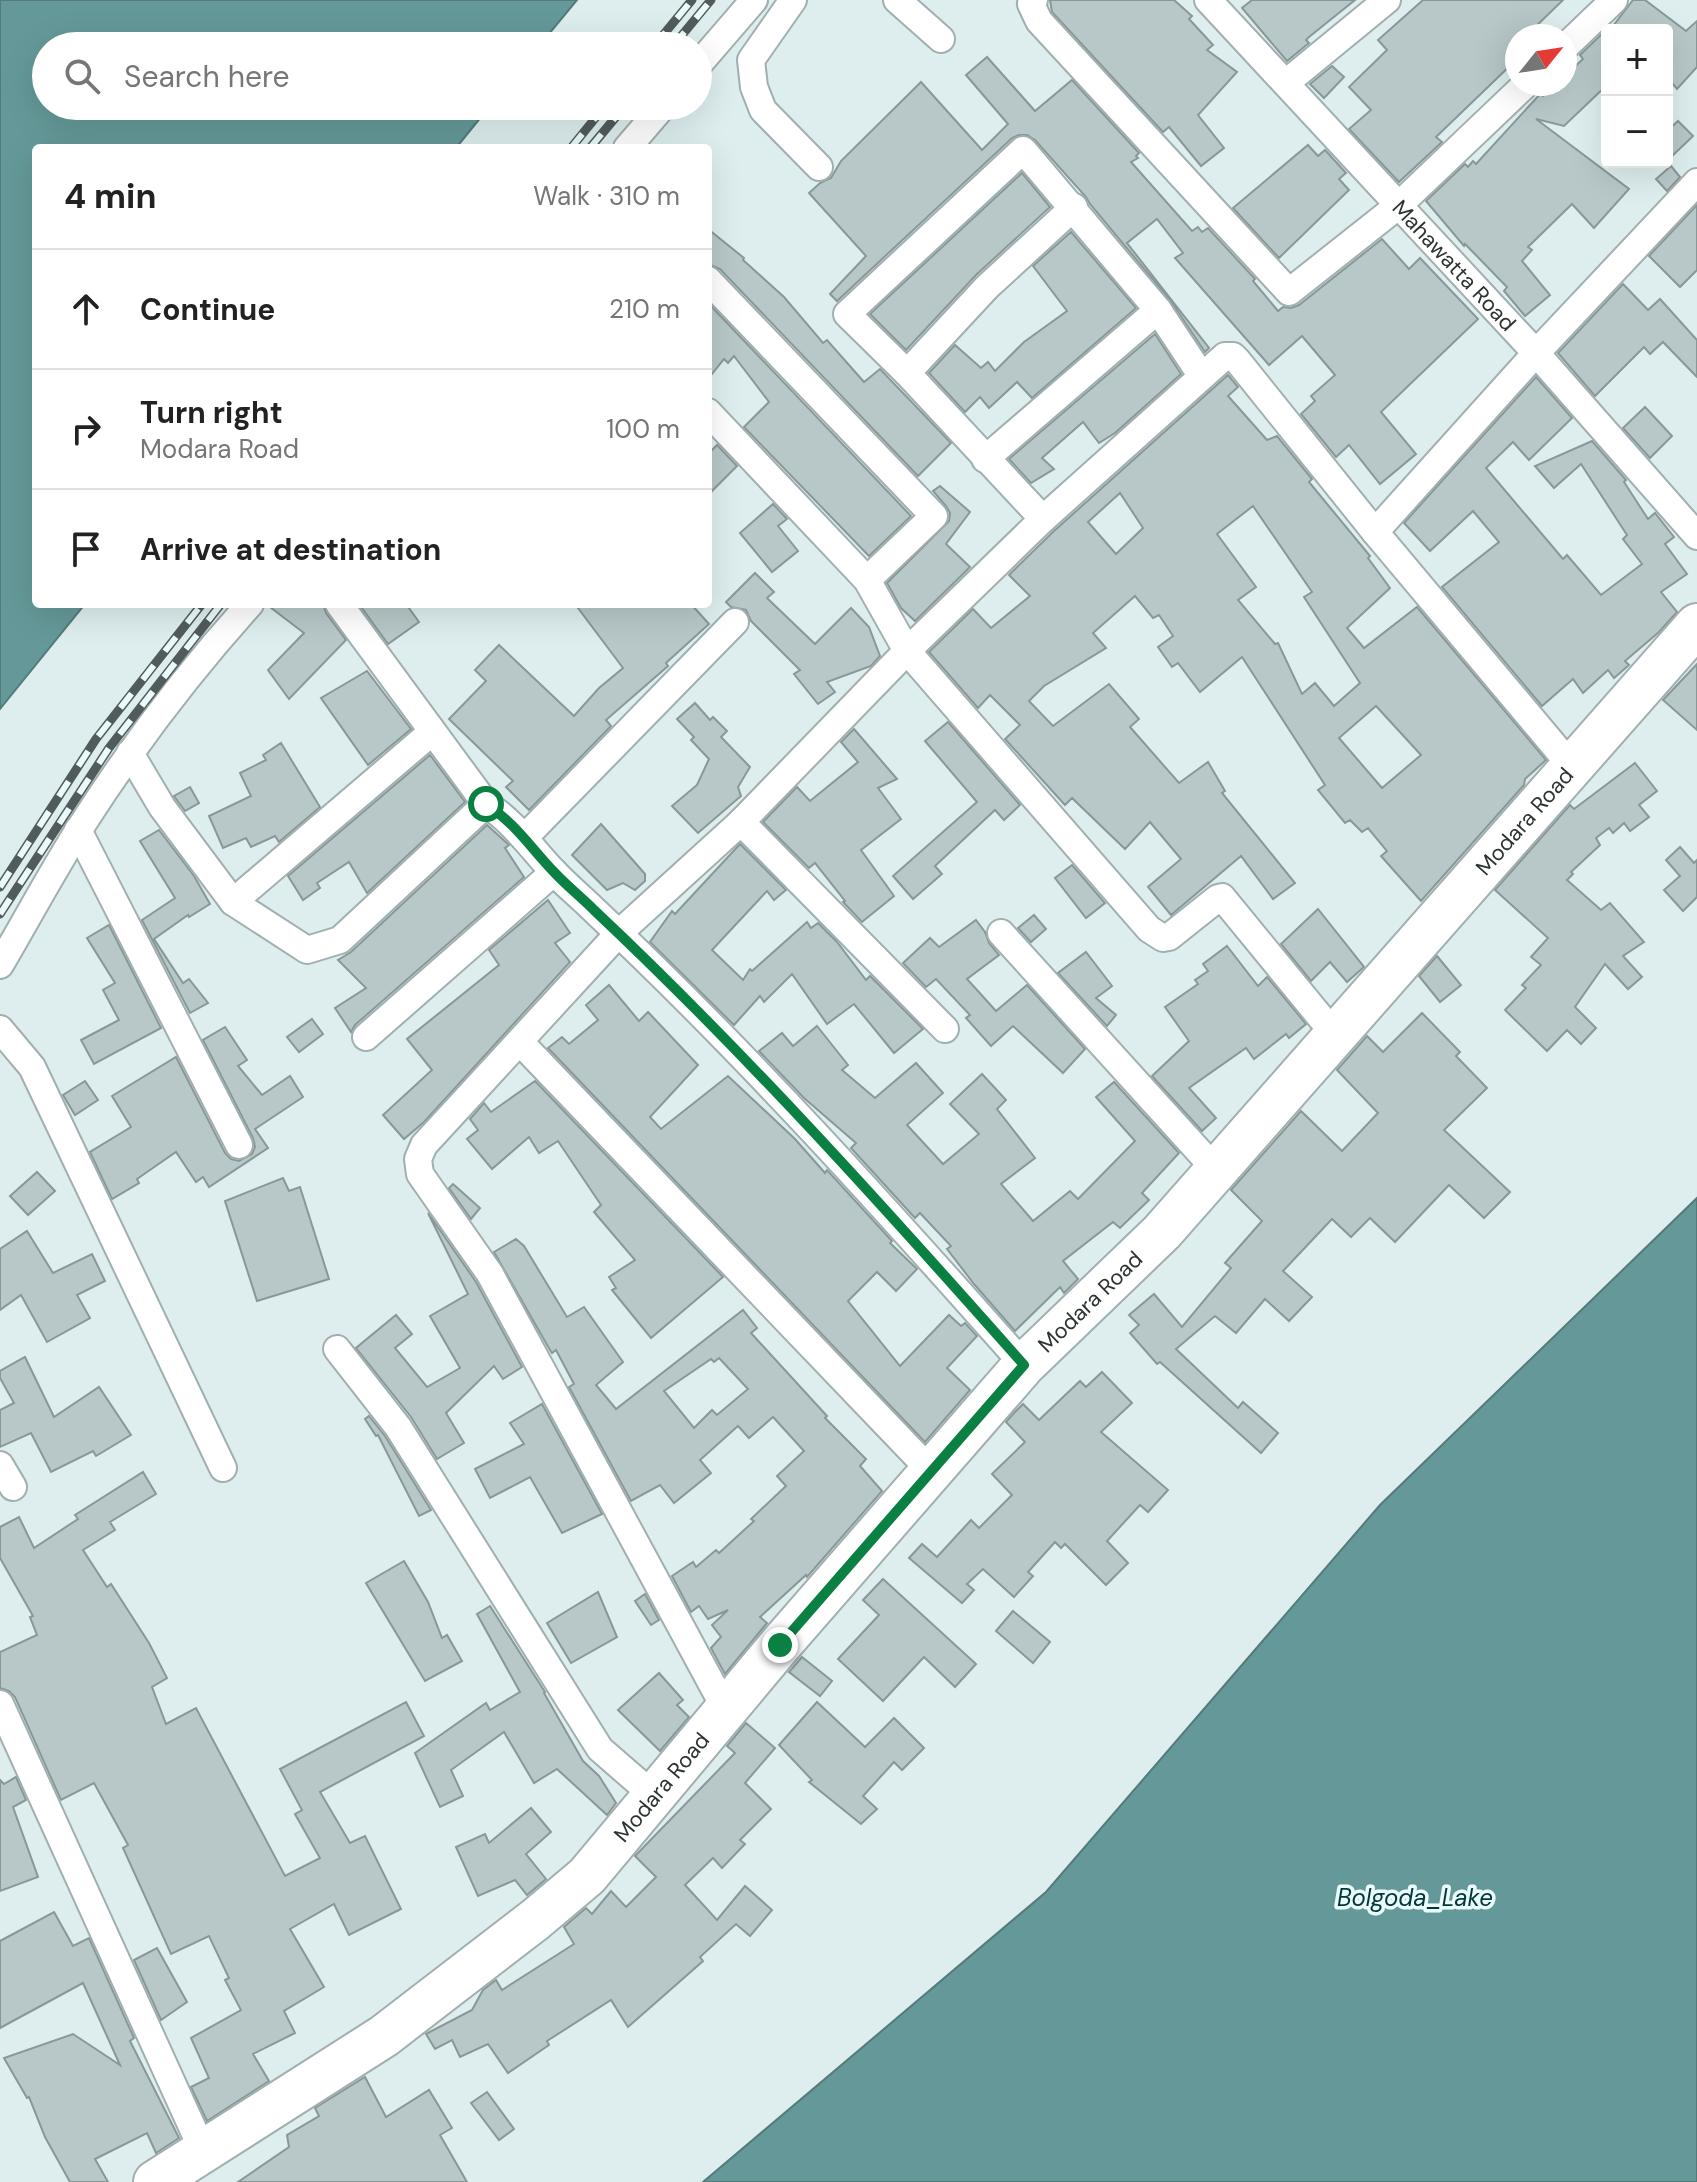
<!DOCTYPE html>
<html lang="en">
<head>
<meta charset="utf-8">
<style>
	:root { --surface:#fff; --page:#f6f6f6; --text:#222; --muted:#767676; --line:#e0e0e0 }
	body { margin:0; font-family:"DM Sans",sans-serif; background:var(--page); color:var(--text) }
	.controls { position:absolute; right:24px; top:24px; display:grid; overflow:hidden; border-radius:8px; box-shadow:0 8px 32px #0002 }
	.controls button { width:72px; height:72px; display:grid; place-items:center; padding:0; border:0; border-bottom:2px solid var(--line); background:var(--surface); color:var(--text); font:40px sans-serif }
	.compass { position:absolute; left:1505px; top:24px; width:72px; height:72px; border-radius:50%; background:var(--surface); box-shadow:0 8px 32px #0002; rotate:60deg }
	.stop { position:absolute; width:24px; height:24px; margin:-18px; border:6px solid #0b8043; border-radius:50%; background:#fff }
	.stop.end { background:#0b8043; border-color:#fff; box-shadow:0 2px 8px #0008 }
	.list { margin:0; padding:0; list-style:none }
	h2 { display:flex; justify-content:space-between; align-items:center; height:104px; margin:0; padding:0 32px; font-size:34px }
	h2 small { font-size:26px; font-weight:400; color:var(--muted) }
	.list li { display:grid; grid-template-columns:52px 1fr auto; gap:24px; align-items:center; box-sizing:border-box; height:120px; padding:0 32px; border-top:2px solid var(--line) }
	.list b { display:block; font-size:30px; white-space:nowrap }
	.list p { margin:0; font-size:26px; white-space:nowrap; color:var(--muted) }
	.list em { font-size:26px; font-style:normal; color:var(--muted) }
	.icon { flex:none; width:44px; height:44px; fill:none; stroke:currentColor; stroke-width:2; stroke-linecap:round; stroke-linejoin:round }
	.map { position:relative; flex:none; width:1697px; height:2182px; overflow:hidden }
	.search { position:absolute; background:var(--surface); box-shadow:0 8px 32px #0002; left:32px; top:32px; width:680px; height:88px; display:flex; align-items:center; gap:20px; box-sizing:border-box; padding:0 28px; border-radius:44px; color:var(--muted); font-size:30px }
	.panel { position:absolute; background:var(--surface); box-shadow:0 8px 32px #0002; left:32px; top:144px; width:680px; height:464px; border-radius:8px }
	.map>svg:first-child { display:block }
	.water { fill:#659999; stroke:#547a7a; stroke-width:2 }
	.building { fill:#b8c8c8; stroke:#889797; stroke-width:2; fill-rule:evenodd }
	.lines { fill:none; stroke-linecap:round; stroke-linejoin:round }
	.street-casing { stroke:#a0afb0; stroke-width:30 }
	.primary-casing { stroke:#a0afb0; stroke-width:46 }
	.street { stroke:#fff; stroke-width:26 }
	.primary { stroke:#fff; stroke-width:42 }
	.rail-casing { stroke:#525b5b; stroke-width:9 }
	.rail { stroke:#ebfbfb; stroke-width:6; stroke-dasharray:18; stroke-linecap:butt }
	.route { stroke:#0b8043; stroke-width:10 }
	.labels { text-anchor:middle; stroke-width:7; stroke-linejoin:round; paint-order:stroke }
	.street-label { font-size:22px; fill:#2c3333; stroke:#ebfbfb }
	.water-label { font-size:24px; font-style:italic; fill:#023738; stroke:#ebfbfb }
</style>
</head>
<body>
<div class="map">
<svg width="1697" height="2182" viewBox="0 0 1697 2182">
	<rect width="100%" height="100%" fill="#deeeee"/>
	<g class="water">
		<path d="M0,0H577L539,46H46V106H490L456,148H36V604H85L0,709Z"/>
		<path d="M1697,1198V2182H703L1046,1892L1380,1505Z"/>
	</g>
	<g class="building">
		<path d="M1050,0H1174L1192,16L1189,19L1213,45L1207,50L1237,72L1198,115L1224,148L1201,166L1169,127L1163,132L1052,12Z"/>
		<path d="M1252,0H1355L1309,37L1306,40L1309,43L1287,61L1242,8Z"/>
		<path d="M1423,0H1563L1526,36H1517V59L1436,137L1442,142L1399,182L1349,129L1371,110L1349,87L1387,50L1378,40Z"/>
		<path d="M1633,0H1645L1686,31L1697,21V67L1677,89L1667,77V30H1610Z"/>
		<path d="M1607,29V85L1564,126L1536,119L1629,189L1594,228L1572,204L1528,247L1532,250L1522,261L1550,295L1525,316L1504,291L1507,287L1465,244L1464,246L1426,201L1465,164L1468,167L1473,161L1476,164L1541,93L1543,96L1556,84H1565V76L1583,59L1580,55Z"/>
		<path d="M987,57L1035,111L1072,80L1139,153L1136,156L1138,158L1131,162L1192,231L1198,227L1202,232L1208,228L1255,279L1253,281L1278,311L1283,307L1291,308L1299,305L1382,239L1409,269L1420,258L1478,319L1381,412L1416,454L1380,484L1349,445L1336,457L1301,414L1315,401L1311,396L1335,375L1302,336L1269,365L1175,258L1183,253L1157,219L1127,243L1209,348L1205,352L1170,300L1090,204L1086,197L1035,140L1027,135H1019L1012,138L837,301L830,294L866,256L809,193L820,183L831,178L841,161L921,82L982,150L1008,124L966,75Z"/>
		<path d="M1332,66L1344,77L1324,98L1310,84Z"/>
		<path d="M1678,121L1693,136L1667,161V131Z"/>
		<path d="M1308,145L1318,156L1325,150L1346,173L1339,179L1349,190L1279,258L1233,208Z"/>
		<path d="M1671,166L1680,177L1667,191L1656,179Z"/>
		<path d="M1022,173L1050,207L976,275L906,350L870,314Z"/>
		<path d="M1697,205V270L1680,287L1649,256Z"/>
		<path d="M708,229L744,258L743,260L784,297L823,343L827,340L864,382L880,369L951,443L918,476L720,269L708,264Z"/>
		<path d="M1071,232L1136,308L1032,398L1017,382L989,408L980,397L965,412L929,373L955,345L981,368L988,362L995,371L1024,342L1067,311L1033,266Z"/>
		<path d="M1623,284L1648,310L1660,299L1697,340V377L1663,342L1650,354L1644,347L1595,396L1558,353Z"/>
		<path d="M708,303L911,516L869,556L744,427L769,402L734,356L728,363L724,359L708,379Z"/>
		<path d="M1155,334L1181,374L1115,433L1099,443L1083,422L1042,458L1054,469L1031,483L1009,459Z"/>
		<path d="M1228,375L1238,387L1228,396L1267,440L1277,436L1312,479L1309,482L1370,556L1368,558L1390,588L1347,628L1364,648L1417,607L1546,760L1525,779L1524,785L1421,901L1381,856L1387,851L1368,828L1362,832L1350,820L1345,823L1318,790L1325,785L1242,657L1200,692L1178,663L1172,667L1158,647L1173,636L1159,615L1153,618L1135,596L1093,633L1106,648L1044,686L1029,701L1053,726L1109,684L1139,719L1130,727L1179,783L1208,762L1225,791L1222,793L1295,883L1273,899L1241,856L1171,915L1148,887L1181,859L1150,822L1125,849L1072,798L1065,805L1005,739L1020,725L990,695L978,708L929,652L973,609L991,628L1030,596L1009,575L1054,531ZM1120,493L1143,528L1116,554L1088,522ZM1253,506L1312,592L1304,597L1360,683L1334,706L1315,683L1302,694L1278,643L1275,644L1238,600L1256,587L1217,534ZM1376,706L1421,755L1382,788L1339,738Z"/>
		<path d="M1536,377L1572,418L1529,460L1513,442L1486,468L1563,559L1567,555L1601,595L1642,564L1623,539L1627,535L1581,464L1554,488L1535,466L1592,441L1626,480L1624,482L1648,519L1655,513L1674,537L1665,544L1687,574L1661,592L1677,612L1659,632L1625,661L1629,665L1614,678L1608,670L1583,693L1573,679L1542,706L1442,587L1499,542L1473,511L1430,551L1404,523Z"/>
		<path d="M1645,407L1672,436L1650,458L1623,428Z"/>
		<path d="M717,445L737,466L708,495V454Z"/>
		<path d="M940,486L970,512L946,544L970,567L915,621L901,608L887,583L949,521L950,513L946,506L933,491Z"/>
		<path d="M773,504L787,519L778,526L798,551L772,572L740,533Z"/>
		<path d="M755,573L774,592L767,598L815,644L851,608L869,627L880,656L871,666L827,682L835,692L818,704L794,674L800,670L751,621L746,610L731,607L726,602Z"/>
		<path d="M266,604H323L326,613L346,640L289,699L268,670L304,633Z"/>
		<path d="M359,604H406L419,622L388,644Z"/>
		<path d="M575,604H691L709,624L666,663L668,666L606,720L611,726L529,810L506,787L513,781L449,719L486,681L475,670L499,645L574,716L599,688L623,668Z"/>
		<path d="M1697,664V730L1663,700Z"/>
		<path d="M367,671L411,729L368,765L321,698Z"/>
		<path d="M695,703L710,720L713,717L727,731L721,737L750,767L738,787L741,796L698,833L672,806L697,785L709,759L691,740L694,737L677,719Z"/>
		<path d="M948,722L1020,805L1004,820L995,810L935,866L942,874L913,899L893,876L977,802L925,741Z"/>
		<path d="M854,729L897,779L878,788L901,819L861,850L894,896L862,922L843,902L845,901L815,863L809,868L763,822L797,787L810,801L858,762L841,742Z"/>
		<path d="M281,743L320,807L279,842L275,836L251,847L246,838L223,848L209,816L251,796L240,773L266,760L263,755Z"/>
		<path d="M430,755L465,802L367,893L349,862L317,883L320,888L303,900L288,876Z"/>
		<path d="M1635,763L1657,791L1639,805L1649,817L1630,831L1624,823L1613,833L1609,828L1596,838L1600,845L1571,872L1573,874L1567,880L1601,910L1610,903L1644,942L1623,956L1642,977L1628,989L1605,964L1575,1007L1596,1028L1581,1044L1567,1030L1547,1051L1505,1010L1526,988L1522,985L1541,965L1531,957L1548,938L1495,890L1570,805L1574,809Z"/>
		<path d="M190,787L199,803L185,811L174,796Z"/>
		<path d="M601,824L645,874V881L635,890L623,883L607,890L572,855Z"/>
		<path d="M487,825L509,845L505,848L524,877L355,1025L351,1032L335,1008L366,988L338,960L351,952Z"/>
		<path d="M159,830L194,876L210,904L189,917L188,915L154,939L183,983L189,979L208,1003L190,1013L142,920L175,898L140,841Z"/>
		<path d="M740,844L786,890L774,900L767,891L712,950L743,980L750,969L752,971L807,922L811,928L818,923L837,942L866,980L870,976L923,1029L894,1053L854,1004L827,1024L792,974L764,1002L760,996L734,1025L650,942L672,911L675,914Z"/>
		<path d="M1680,847L1694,863L1697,860V897L1683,911L1664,890L1680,876L1666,860Z"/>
		<path d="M1072,865L1105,903L1086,918L1055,878Z"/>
		<path d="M548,900L570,933L555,943L570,962L424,1122L404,1139L383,1115L432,1070L407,1039L499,965L489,950Z"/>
		<path d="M1318,909L1364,967L1347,982L1330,962L1311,981L1281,944Z"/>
		<path d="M1034,915L1046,929L1031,942L1018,928Z"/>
		<path d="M976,920L985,932L989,943L999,955L967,979L996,1011L1027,985L1085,1049L1063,1073L1013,1026L991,1046L966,1018L970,1015L936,979L926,987L903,963L930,938L939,947Z"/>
		<path d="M109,925L161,1028L94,1064L81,1040L119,1020L103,990L115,983L87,938Z"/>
		<path d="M1227,946L1258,986L1267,977L1306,1024L1289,1038L1286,1034L1254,1059L1246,1048L1189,1088L1216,1118L1202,1131L1152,1076L1189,1041L1165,1007L1198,984L1195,980L1208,971L1203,964Z"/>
		<path d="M1086,952L1112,986L1096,998L1116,1015L1107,1026L1058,973Z"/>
		<path d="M1437,956L1461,985L1440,1002L1419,976Z"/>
		<path d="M609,985L639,1021L648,1012L698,1065L650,1117L661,1129L728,1076L795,1139L825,1173L827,1170L892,1241L890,1243L917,1269L896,1291L877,1272L848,1301L900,1366L949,1315L961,1326L965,1323L977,1336L947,1368L970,1390L925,1442L548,1048L562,1037L569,1044L598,1020L586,1005Z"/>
		<path d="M1422,1013L1460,1052L1456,1056L1487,1088L1444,1130L1510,1192L1484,1218L1449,1185L1395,1242L1370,1218L1351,1237L1332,1219L1283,1271L1312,1297L1289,1321L1265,1299L1236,1333L1215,1316L1176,1349L1238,1408L1243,1402L1278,1433L1261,1453L1160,1362L1157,1364L1130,1333L1139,1325L1129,1315L1154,1294L1182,1327L1231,1268L1225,1263L1262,1221L1231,1190L1301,1111L1342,1151L1378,1113L1337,1070L1367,1036L1383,1052Z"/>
		<path d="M312,1019L323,1034L299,1052L287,1037Z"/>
		<path d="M817,1026L848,1065L842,1070L875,1098L916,1063L943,1093L907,1125L943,1164L979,1134L950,1104L982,1074L1006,1100L997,1109L1035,1158L1001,1184L1033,1221L1070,1191L1078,1199L1135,1141L1096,1097L1114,1082L1179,1153L1142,1193L1149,1200L1120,1228L1113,1222L1063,1261L1078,1279L1064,1293L1060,1287L1015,1331L974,1284L947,1249L951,1246L920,1213L915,1218L851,1148L856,1143L804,1098L759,1051L782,1033L793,1046Z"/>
		<path d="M225,1027L247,1060L238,1066L262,1095L290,1076L303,1097L255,1129L268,1148L209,1187L203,1177L196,1182L176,1152L137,1179L139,1183L112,1199L90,1152L131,1127L112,1096L176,1057L225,1153L231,1159L239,1161L252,1154L255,1147L253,1138L203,1040Z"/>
		<path d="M85,1081L98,1100L75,1115L63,1095Z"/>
		<path d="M535,1081L723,1277L651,1338L612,1290L616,1288L609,1277L635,1260L594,1212L601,1205L558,1141L539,1153L529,1137L492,1169L467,1139L478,1130L470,1119L484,1103L491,1112Z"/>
		<path d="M37,1172L55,1191L28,1215L10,1196Z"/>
		<path d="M283,1178L289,1191L300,1187L329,1279L257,1301L225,1201Z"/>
		<path d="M453,1184L480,1208L471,1219L449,1188Z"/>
		<path d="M428,1213L476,1282L522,1367L503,1379L494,1366L446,1413L464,1443L437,1459L411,1417L356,1348L396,1315L412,1334L395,1348L427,1387L460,1368L430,1316L468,1294Z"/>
		<path d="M27,1231L53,1273L92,1254L105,1281L77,1295L90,1318L47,1342L21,1295L0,1310V1249Z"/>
		<path d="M516,1239L524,1246L567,1317L584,1307L623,1362L596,1385L616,1409L743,1310L757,1328L751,1333L827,1416L825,1418L866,1459L860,1466L882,1491L807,1577L806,1575L760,1617L767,1623L725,1674L711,1648L721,1637L712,1625L728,1610L708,1619L699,1606L691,1612L672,1576L693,1562L696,1567L716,1550L719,1553L754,1521L751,1519L786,1486L777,1476L804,1451L773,1417L749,1438L738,1426L700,1460L711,1473L674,1503L660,1485L631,1501L569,1387L574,1384L556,1350L552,1353L550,1350L494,1252ZM719,1358L748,1389L717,1415L712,1410L694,1428L664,1391L711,1359L714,1362Z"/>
		<path d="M25,1357L54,1417L99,1387L131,1435L96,1456L93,1451L51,1472L31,1433L0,1447V1410L14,1403L0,1378V1371Z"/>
		<path d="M1102,1372L1132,1403L1101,1432L1168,1490L1148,1512L1140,1505L1107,1541L1128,1563L1106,1585L1065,1544L1061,1548L1055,1542L1028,1572L1033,1576L1014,1597L983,1569L967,1584L974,1590L962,1603L909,1558L922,1544L937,1557L971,1520L979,1528L1012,1495L992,1474L1025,1442L1006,1422L1013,1414L1023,1404L1039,1420L1080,1381L1086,1387Z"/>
		<path d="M542,1404L602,1514L562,1533L530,1477L490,1498L475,1469L524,1444L510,1423Z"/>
		<path d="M369,1416L385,1436L431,1510L419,1516L378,1435L376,1436L365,1419Z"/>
		<path d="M143,1472L156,1494L110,1522L115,1530L83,1550L107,1587L111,1584L149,1643L167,1678L152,1687L166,1724L196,1708L285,1876L320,1858L295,1814L302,1810L280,1769L406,1702L424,1736L320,1792L350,1843L365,1836L401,1909L349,1935L334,1904L290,1929L324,1987L284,2011L295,2033L253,2054L269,2081L207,2121L191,2087L209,2078L191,2038L241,2010L225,1980L229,1978L209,1936L171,1954L123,1848L128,1845L94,1783L61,1800L15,1697L9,1691L0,1688V1652L37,1635L30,1617L33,1616L0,1558V1527L19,1517L34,1548L78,1519L75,1515Z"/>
		<path d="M404,1561L428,1602L442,1638L447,1635L462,1661L425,1681L366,1583Z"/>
		<path d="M883,1579L976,1664L955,1687L924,1657L883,1701L838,1659L879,1615L863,1600Z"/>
		<path d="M598,1592L617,1637L571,1663L547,1623Z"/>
		<path d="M645,1594L659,1620L651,1625L635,1601Z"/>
		<path d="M490,1606L545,1692L544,1693L583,1761L599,1776L616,1803L607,1815L557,1769L534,1783L504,1732L451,1770L463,1796L440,1807L415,1753L486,1703L490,1710L520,1692L477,1614Z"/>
		<path d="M1013,1611L1050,1642L1033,1663L996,1631Z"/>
		<path d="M802,1657L832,1681L820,1696L789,1672Z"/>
		<path d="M659,1673L683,1700L677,1705L689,1717L660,1751L618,1710Z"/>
		<path d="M817,1702L865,1747L894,1718L924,1748L902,1770L894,1762L863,1796L877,1809L861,1824L809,1782L812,1780L779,1745Z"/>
		<path d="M746,1723L775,1748L745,1783L771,1809L740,1840L745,1844L722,1868L713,1858L685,1885L717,1920L745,1886L772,1910L750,1936L736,1924L700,1957L703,1961L628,2027L611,2000L547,2041L549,2045L508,2073L488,2044L460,2057L452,2040L435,2049L426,2034L472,2010L483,1990L496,1980L502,1990L574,1944L564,1927L586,1908L592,1914L611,1891L626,1907L656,1877L635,1856L735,1753L727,1746Z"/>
		<path d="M16,1777L26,1800L13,1807L38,1877L0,1891V1780L4,1784Z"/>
		<path d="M531,1808L551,1832L526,1854L546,1879L527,1895L515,1880L478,1896L456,1847L485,1834L489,1843Z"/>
		<path d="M54,1912L73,1946L89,1938L134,2038L130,2041L179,2138L156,2153L147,2133L95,2159L108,2182H70L45,2137L29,2097L27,2098L4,2058L73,2034L120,2065L83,1983L0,2028V1941Z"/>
		<path d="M157,1948L187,2002L161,2020L134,1960Z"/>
		<path d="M365,2077L386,2117L429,2090L452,2128L440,2135L467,2182H238L289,2147L287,2135L319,2116L315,2108Z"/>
		<path d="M487,2092L514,2129L499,2140L471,2103Z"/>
	</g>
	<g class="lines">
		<defs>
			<g id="street">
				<path d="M793,0L751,60L754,87L763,110L819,167"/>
				<path d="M897,0L941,39"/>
				<path d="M1034,0L1031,4L1039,21L1289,292L1399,205L1526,84"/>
				<path id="s1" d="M1208,0L1536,353L1697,536"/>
				<path d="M1565,47L1614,0"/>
				<path d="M698,65L754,0"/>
				<path d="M1287,82L1387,0"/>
				<path d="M627,148L663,106"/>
				<path d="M708,280L934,516L867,580"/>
				<path d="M907,373L987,287L1074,207"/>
				<path d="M708,412L867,580L907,651L1149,929L1163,938L1169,937L1218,898L1222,897L1335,1035"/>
				<path d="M985,459L1158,310"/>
				<path d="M1043,519L907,373L847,314L1023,150L1158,310L1201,375"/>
				<path d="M1375,532L1536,353L1697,182"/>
				<path d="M339,604L486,804C515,823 531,848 554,872C567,886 581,897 594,910C746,1053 886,1209 1024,1365"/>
				<path d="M130,753L162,807L233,902L307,950L340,940L486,804"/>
				<path d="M741,822L945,1029"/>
				<path d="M78,830L239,1145"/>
				<path d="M524,838L735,622"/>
				<path d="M233,902L432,732"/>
				<path d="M1001,933L1215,1169"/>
				<path d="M0,965C27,919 52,872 80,828C131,748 187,674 250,604"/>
				<path d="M0,1029L32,1067L223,1468"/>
				<path d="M366,1037L554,872"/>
				<path d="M520,1042L931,1471"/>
				<path d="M337,1349L398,1427L600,1749L653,1795"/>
				<path d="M0,1465L13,1487"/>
				<path d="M0,1704L203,2151"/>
				<path d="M726,1710L490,1274L420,1174L418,1159L424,1145L619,933L741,822L907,651L1043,519L1225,356H1233L1237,360L1375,532L1573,768"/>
			</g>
			<g id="primary">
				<path id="s2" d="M155,2182L384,2036L536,1919L587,1876L780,1645L1024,1365L1162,1232L1697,625"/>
			</g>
		</defs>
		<use href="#street" class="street-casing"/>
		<use href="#primary" class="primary-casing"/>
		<use href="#street" class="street"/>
		<use href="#primary" class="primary"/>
		<defs>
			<g id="rail">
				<path d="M654,46L692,0"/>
				<path d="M673,46L711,0"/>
				<path d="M571,148L605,106"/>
				<path d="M590,148L625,106"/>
				<path d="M0,887L96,739L202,604"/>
				<path d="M0,914L109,748L221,604"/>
			</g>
		</defs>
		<use href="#rail" class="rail-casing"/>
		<use href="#rail" class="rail"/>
	</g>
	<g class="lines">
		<path class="route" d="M486,804C515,823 531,848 554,872C567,886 581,897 594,910C746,1053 886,1209 1024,1365L780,1645"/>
	</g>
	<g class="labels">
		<g class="street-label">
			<text dy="8" stroke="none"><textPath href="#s1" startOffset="362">Mahawatta Road</textPath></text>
			<text dy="8" stroke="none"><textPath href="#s2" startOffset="1942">Modara Road</textPath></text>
			<text dy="8" stroke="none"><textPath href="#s2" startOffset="1294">Modara Road</textPath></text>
			<text dy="8" stroke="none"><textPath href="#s2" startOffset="646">Modara Road</textPath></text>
		</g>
		<g class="water-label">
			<text x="1415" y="1906">Bolgoda_Lake</text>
		</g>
	</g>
</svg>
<div class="controls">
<button>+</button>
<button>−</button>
</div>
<svg class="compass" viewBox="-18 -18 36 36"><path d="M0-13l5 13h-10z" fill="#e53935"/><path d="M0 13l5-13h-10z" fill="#767676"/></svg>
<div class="stop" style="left:486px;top:804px"></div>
<div class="stop end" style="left:780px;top:1645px"></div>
<div class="search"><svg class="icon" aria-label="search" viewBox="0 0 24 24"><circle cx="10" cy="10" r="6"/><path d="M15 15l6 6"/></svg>Search here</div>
<section class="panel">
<h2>4 min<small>Walk · 310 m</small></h2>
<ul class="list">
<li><svg class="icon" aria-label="ahead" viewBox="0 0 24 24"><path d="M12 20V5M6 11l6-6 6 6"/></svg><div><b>Continue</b></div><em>210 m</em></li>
<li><svg class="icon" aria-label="right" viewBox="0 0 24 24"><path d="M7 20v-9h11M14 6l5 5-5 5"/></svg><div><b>Turn right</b><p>Modara Road</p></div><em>100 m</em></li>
<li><svg class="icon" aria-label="arrive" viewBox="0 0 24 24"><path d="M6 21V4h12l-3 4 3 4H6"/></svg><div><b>Arrive at destination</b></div></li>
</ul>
</section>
</div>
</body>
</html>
